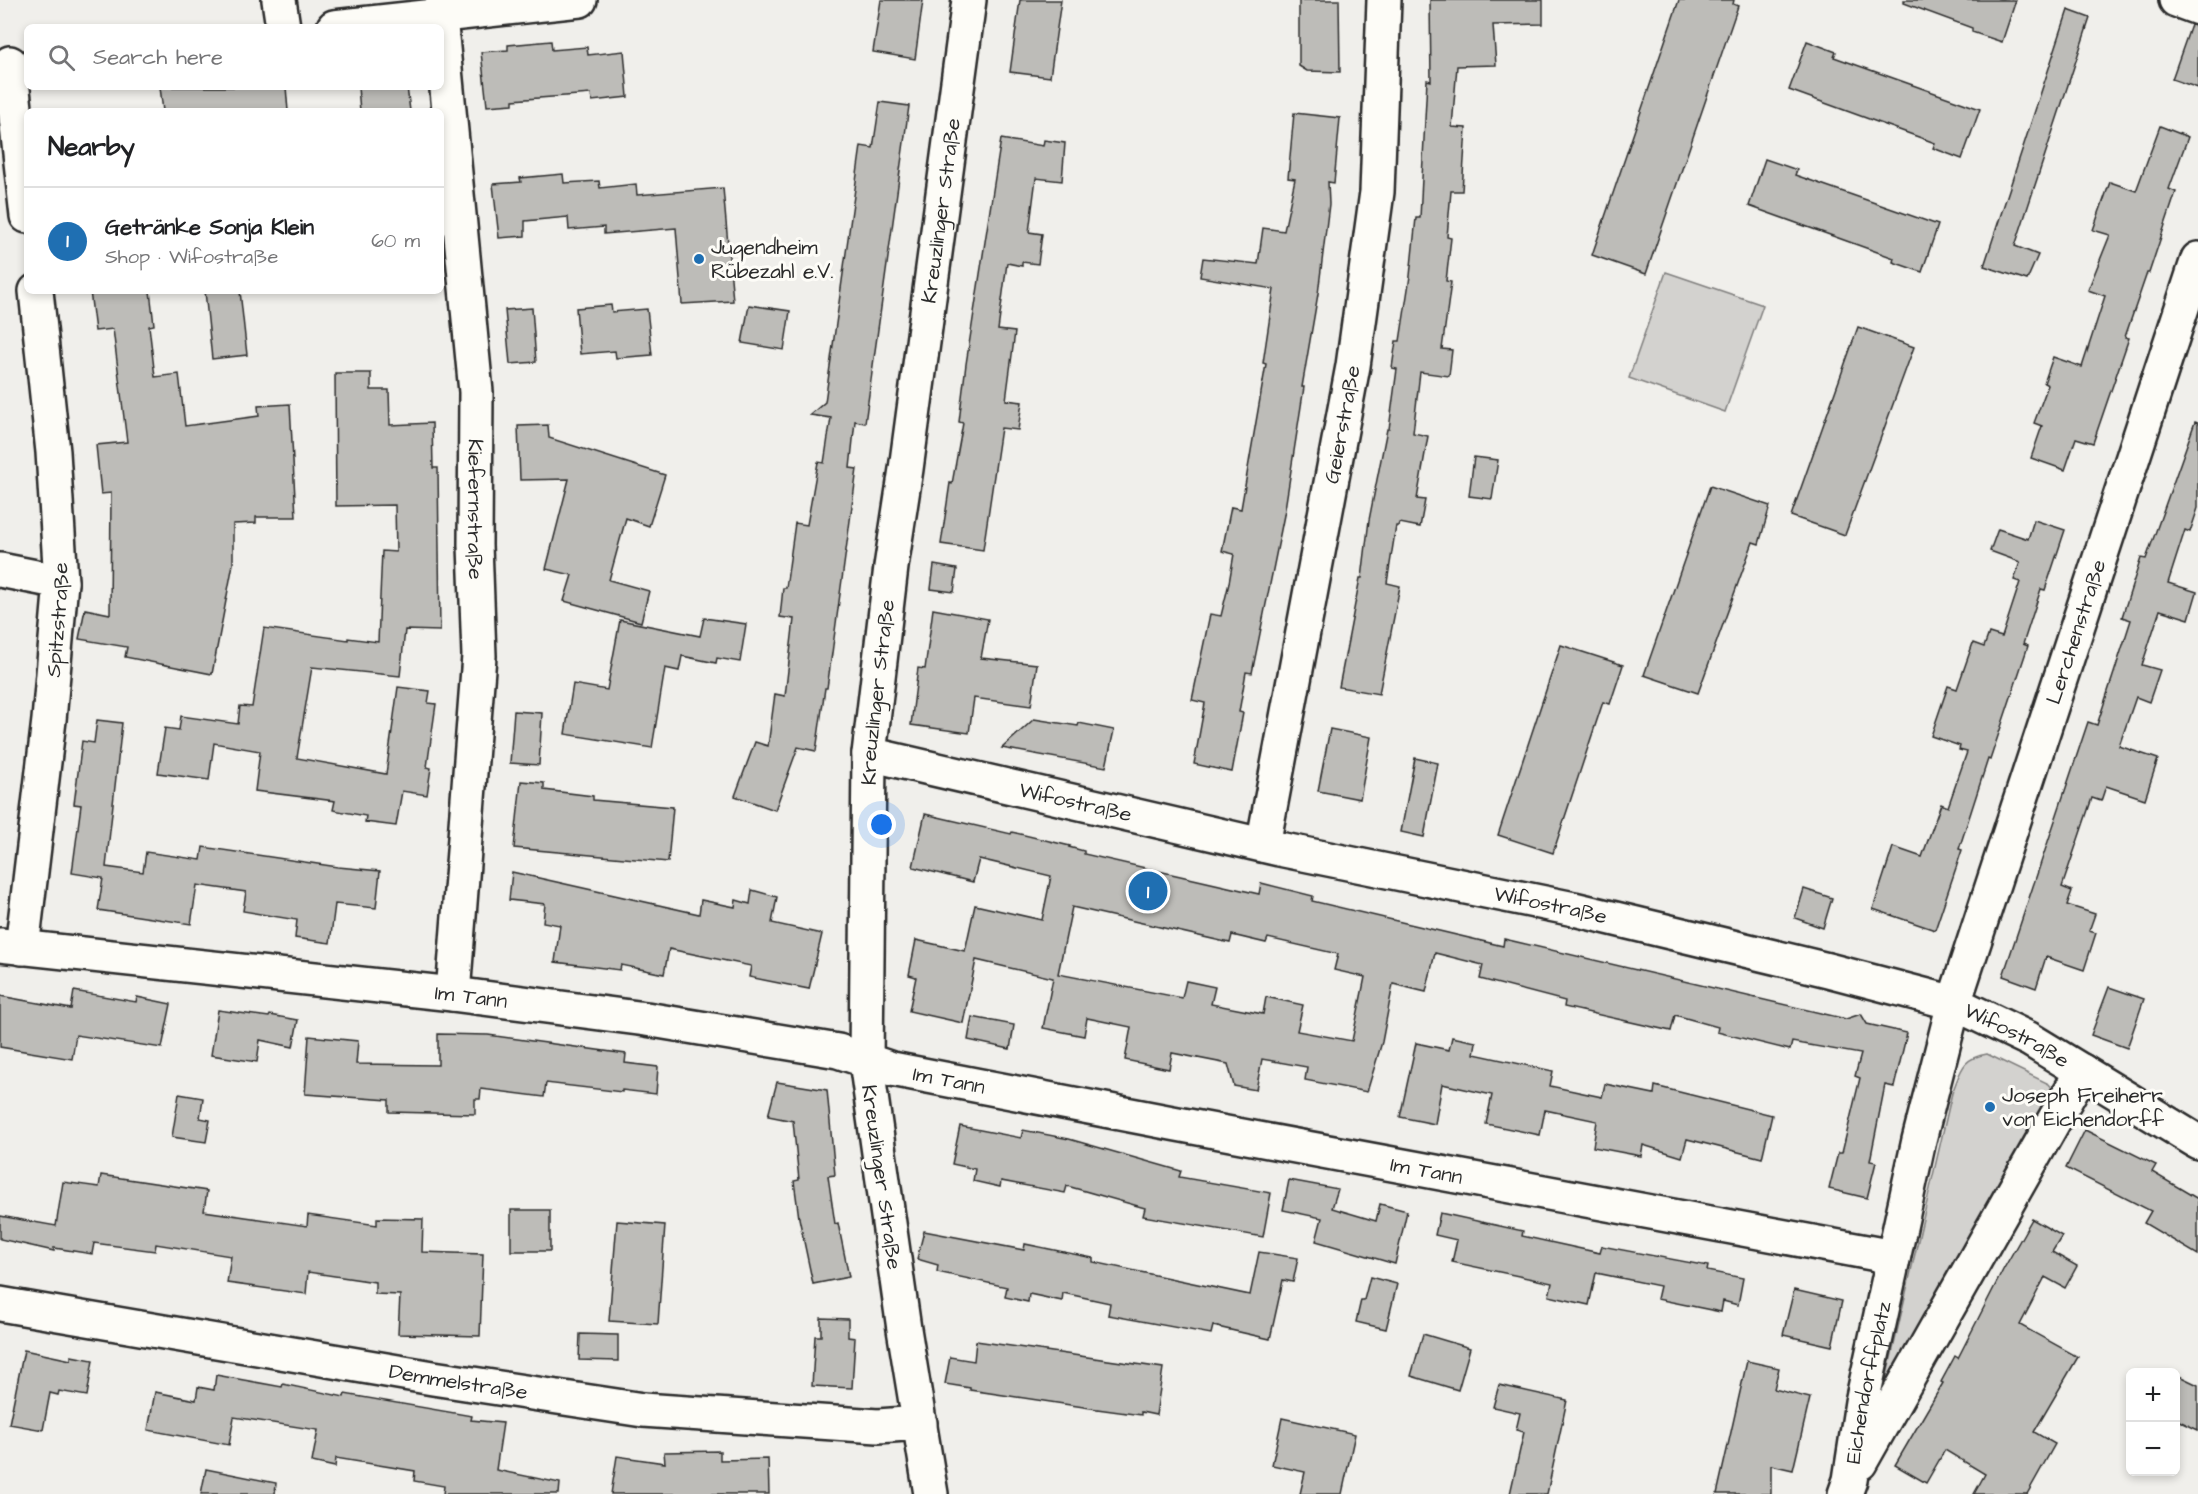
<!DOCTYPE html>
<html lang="en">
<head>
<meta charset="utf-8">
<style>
	:root { --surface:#fff; --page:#f2f2f2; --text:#202124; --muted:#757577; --line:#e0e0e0; --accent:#1f6fb2 }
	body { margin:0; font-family:"Architects Daughter",sans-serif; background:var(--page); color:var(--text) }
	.controls { position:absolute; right:18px; bottom:18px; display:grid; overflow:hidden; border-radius:9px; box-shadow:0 3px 9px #0003 }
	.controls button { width:54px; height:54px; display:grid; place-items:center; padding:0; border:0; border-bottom:2px solid var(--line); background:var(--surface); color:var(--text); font:30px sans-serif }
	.you { position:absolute; left:882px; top:825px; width:21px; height:21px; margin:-15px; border:4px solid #fff; border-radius:50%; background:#1a73e8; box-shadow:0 0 0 9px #1a73e833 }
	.badge { display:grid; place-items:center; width:39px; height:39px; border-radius:50%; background:var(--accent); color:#fff; font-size:20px; font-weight:700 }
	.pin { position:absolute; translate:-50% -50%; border:3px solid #fff; box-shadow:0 2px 6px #0006 }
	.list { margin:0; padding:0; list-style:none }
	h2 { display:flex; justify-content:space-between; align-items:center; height:78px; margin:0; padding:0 24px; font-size:26px }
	h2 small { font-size:20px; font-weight:400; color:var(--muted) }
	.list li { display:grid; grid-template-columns:39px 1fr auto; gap:18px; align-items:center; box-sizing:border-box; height:108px; padding:0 24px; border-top:2px solid var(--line) }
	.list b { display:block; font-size:22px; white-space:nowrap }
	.list p { margin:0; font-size:20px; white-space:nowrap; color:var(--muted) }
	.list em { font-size:20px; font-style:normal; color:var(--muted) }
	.icon { flex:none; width:33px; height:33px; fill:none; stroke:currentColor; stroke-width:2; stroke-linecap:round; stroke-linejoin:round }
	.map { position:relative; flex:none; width:2198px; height:1494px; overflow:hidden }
	.search { position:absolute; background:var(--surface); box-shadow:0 3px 9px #0003; left:24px; top:24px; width:420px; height:66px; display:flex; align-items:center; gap:15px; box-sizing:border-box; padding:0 21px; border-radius:9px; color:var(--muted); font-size:22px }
	.panel { position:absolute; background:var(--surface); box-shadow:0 3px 9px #0003; left:24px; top:108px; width:420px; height:186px; border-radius:9px }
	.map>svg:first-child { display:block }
	.green { fill:#d3d2cf; stroke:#7f7e7d; stroke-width:1.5 }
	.building { fill:#bdbcb8; stroke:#2b2b2b; stroke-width:1.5; fill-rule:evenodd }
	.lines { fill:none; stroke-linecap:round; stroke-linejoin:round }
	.minor-casing { stroke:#2b2b2b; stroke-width:38 }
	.minor { stroke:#fdfcf7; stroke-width:33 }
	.poi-dot { fill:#1f6fb2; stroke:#fdfcf7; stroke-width:2 }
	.labels { text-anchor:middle; stroke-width:6; stroke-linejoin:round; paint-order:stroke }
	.street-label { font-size:21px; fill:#2b2b2b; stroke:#fdfcf7 }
	.poi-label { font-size:21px; fill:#2b2b2b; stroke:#fdfcf7; text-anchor:start }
</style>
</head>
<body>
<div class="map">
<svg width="2198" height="1494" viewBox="0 0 2198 1494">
	<rect width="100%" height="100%" fill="#f0efeb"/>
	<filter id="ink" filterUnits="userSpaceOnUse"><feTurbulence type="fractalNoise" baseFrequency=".0167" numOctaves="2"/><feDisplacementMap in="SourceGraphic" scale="12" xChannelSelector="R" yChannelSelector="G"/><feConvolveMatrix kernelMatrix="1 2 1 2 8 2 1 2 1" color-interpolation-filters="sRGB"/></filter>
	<g filter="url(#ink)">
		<g class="green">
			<path d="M1666,272L1763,305L1725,412L1629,378Z"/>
			<path d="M1987,1054L2049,1084L2053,1089L2052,1096L1887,1389L1885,1384L1952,1093C1961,1072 1961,1058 1987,1054Z"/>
		</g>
		<g class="building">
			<path d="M881,0H923L915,59L873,52Z"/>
			<path d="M1020,0H1061L1050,77L1010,72Z"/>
			<path d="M1299,0H1339L1340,72L1307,71L1299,66Z"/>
			<path d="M1430,0H1543V24L1493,25L1496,65L1457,66L1452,127L1466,128L1462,191H1451L1447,237L1451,238L1446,281L1451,282L1442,349L1452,350L1449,376L1420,372L1413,433L1428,436L1417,499L1425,500L1420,527L1400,523L1399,526H1396L1387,583L1400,586L1379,694L1339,687L1360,578H1362L1369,520L1387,429H1389L1397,369L1392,368L1396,341H1400L1410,276L1416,218H1420L1427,80L1431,81Z"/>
			<path d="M1679,0H1734L1733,4L1738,6L1646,274L1592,255Z"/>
			<path d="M1904,0H2016L2002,42L1972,32V28L1904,3Z"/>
			<path d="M2068,10L2090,18L2015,246L2038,255L2027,280L1984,266Z"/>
			<path d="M2191,25L2198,26V88L2172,79Z"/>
			<path d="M551,41L552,50L587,47L588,55L624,51L628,97L592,101L591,94L513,100V104L487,106L481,52L508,50V45Z"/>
			<path d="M1807,41L1836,52L1834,57L1980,109L1962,159L1933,148L1935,143L1789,90Z"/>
			<path d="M160,87H286L288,111H163Z"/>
			<path d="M358,87H407L410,111H360Z"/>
			<path d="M880,102L909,106L865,423L855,421L850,468L857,469L832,653L827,688H825L816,751L798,747L775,810L735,796L755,742L768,746L775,694L785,696L794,619L780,617L783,588H786L795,523L807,525L818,462L824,463L831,418L810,415L825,402L861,146L873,148Z"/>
			<path d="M1294,113L1340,118L1334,183L1328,182L1329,204L1318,294L1302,387H1304L1284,515L1252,673L1246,672L1239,712L1243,713L1232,772L1194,764L1205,703L1192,700L1210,614L1221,616L1229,583L1234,554L1222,551L1231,507L1241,509L1266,364L1263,363L1274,289L1200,277L1203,258L1258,264L1263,228L1284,231L1295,179L1288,178Z"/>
			<path d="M2160,126L2188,137L2169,189L2176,192L2149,273H2147L2125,337L2129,338L2093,443L2076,438L2065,470L2031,458L2042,426L2034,423L2048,385L2044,383L2053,357L2082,367L2105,296L2088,290L2110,235L2093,230L2110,182L2136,191Z"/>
			<path d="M1001,139L1043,146L1044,140L1065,143L1062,181L1036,178L1029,232L1042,234L1038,264L1022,262V266L1007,263L998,330L1015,332L1006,400L1022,402L1018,430L1001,428L983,550L941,544L950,483L952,484L963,423L959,422L966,364Z"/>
			<path d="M1765,159L1797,170L1795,175L1938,225L1922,272L1893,262L1894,258L1749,206Z"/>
			<path d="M563,174L564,183L599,181L600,188L636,184L637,195L723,188L733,301L682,304L676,228L604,234V227L569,230L568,217L525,221V236L499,238L493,184L521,182L520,178Z"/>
			<path d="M90,291H150L154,325L149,326L155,377L179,374L185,426L259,416L258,406L290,404L296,517H256V523L233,524V564L212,674L125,657L127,647L79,639L85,609L110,614L111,493L101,494L96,445L127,442L113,329L95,331Z"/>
			<path d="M205,291H240L247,355L212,359Z"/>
			<path d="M611,305L612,312L647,309L652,355L616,358L615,351L580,354L576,308Z"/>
			<path d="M749,305L790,311L784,350L742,343Z"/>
			<path d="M532,308L536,362L510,364L505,310Z"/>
			<path d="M1858,327L1914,347L1845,535L1791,516Z"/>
			<path d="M335,373H371V390H389L390,425L432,423L433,468H438L440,631L405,630L400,676L312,667L297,758L386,774L398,687L430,691L428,703L436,704L427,767L431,768L427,795L402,791L396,826L365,822L366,816L333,810L335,801L255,791L260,751L214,743L209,780L158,773L165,728L179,730L181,716L238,724L240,706L252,707L264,628L348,640V638L378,642L382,551L396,552L395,505L336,506Z"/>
			<path d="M2195,422L2198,423V508L2190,532L2185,530L2168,583L2197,592L2189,619L2160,610L2142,665L2160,670L2149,702L2136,697L2119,746L2158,759L2145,799L2106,786L2101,801L2092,798L2062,887L2072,891L2067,905L2095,914L2089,931L2096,933L2084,970L2046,957L2036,988L2003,976L2088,722L2097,725L2114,673L2131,620L2122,617L2141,558L2146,559Z"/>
			<path d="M548,425L549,438L665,475L649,526L626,518L609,580L649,591L641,622L564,601L572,575L546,569L569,479L520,480L518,426Z"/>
			<path d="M1474,457L1498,460L1492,499L1469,496Z"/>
			<path d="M1710,486L1770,506L1759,544L1753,542L1698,693L1644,675Z"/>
			<path d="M2034,520L2065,530L2045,590L2041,589L2023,644L2028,646L1990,760L1988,759L1959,849L1962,850L1935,930L1873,909L1893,847L1922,857L1941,804L1948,807L1967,752L1959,750L1960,746L1931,736L1948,686L1957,689L1973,643L1984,647L1989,633L2002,637L2020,582L2014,580L2020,562L1990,551L1998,529L2028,539Z"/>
			<path d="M934,565L957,569L954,592L931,589Z"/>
			<path d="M933,609L988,619L981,658L1037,664L1031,706L974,698L969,733L911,725L918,668L925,669Z"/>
			<path d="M704,618L746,624L740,662L717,658L716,663L682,656L679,671L665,668L652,748L565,734L573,684L607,690L620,620L700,636Z"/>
			<path d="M1561,645L1623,665L1610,704L1603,702L1553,853L1498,835Z"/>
			<path d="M514,711L542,713L539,765L510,763Z"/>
			<path d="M1034,719L1078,726L1079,723L1114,730L1106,767L1002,748Z"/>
			<path d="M97,720L122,723L106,867L143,872L146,852L201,860L203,847L338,867L380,871L376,908L335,904L330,943L295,938L297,920L243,911L246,892L197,885L191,924L98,910L103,878L72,873L81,805L74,804L82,741L94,743Z"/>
			<path d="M1330,729L1371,737L1360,799L1318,791Z"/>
			<path d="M1415,758L1438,763L1424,837L1401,832Z"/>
			<path d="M521,781L544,783V790L593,796V800L673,807L668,862L514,848Z"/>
			<path d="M925,814L1011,834L1012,832L1070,846L1069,847L1084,851V854L1259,894L1261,883L1313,896L1312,901L1503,946L1504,939L1846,1019L1861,1014L1867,1024L1907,1033L1894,1087L1885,1085L1870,1161L1876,1162L1867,1198L1829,1189L1838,1153H1842L1860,1078L1855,1076L1861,1054L1792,1042L1790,1050L1717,1032L1718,1027L1675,1015L1671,1031L1564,1007L1565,1001L1480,979L1483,965L1435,953L1426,992L1393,984L1382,1042L1367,1092L1305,1080L1307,1067L1262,1059L1256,1090L1234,1086L1228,1064L1172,1053L1169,1069L1125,1060L1131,1027L1087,1018L1084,1036L1043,1028L1053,978L976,960L963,1023L909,1011L916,977L909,975L916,940L965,951L975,905L1042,920L1051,876L979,859L973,882L913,867ZM1072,907L1230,943L1232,935L1266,943L1268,938L1338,954L1334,970L1365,977L1352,1041L1297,1031L1303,1005L1266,997L1263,1014L1211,1004L1215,987L1186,981L1182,998L1058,974Z"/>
			<path d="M512,872L699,914L701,900L735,907L736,900L750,904L752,890L777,897L772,923L822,934L809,989L749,977L751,966L669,949L664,974L621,965L620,970L555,962L560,925L543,922L545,904L509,900Z"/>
			<path d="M1804,889L1832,898L1823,928L1795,918Z"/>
			<path d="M2109,987L2144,999L2127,1048L2091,1035Z"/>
			<path d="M74,991L136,1002L137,997L171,1004L162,1048L76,1035L72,1059L0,1047V996L71,1009Z"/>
			<path d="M218,1010L269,1017L270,1015L298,1020L293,1047L260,1040L257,1062L211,1055Z"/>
			<path d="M972,1017L1014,1025L1010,1049L968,1040Z"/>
			<path d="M438,1034L488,1035L626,1054L625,1063L658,1067L656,1094L622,1090V1092L546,1083L544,1097L481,1089L480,1099H475V1114L389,1112V1100L305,1094L309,1036L358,1041L356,1064L438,1065Z"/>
			<path d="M1452,1037L1476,1042L1474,1054L1553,1071L1550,1086L1602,1097L1605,1084L1654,1094L1655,1086L1772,1115L1762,1158L1687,1139L1682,1157L1643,1145L1641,1156L1593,1147L1597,1121L1545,1110L1540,1135L1486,1124L1492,1095L1442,1084L1435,1124L1400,1117L1416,1043L1449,1050Z"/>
			<path d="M777,1082L827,1090L835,1175L828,1176L835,1224L838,1223L849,1277L813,1284L799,1218L794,1181L799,1180L793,1121L768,1116Z"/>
			<path d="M179,1094L203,1098L200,1118L210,1120L206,1142L172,1137Z"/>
			<path d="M960,1126L1021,1138L1023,1130L1069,1139L1181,1171L1179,1177L1271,1193L1263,1237L1143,1216L1145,1208L1067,1186L1065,1193L1001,1181L1000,1187L973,1181L975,1169L952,1164Z"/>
			<path d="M2085,1130L2156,1165L2152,1172L2198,1199V1255L2144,1223L2151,1211L2066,1168Z"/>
			<path d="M101,1175L207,1191L204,1211L307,1226L308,1215L377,1225V1218L423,1219L422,1252L483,1254L480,1336L398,1334L400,1295L375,1294V1282L308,1272L306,1294L227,1283L231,1256L156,1244L155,1251L94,1243L92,1254L54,1248V1251L0,1239V1216L56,1226L63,1182L99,1187Z"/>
			<path d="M1289,1180L1338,1189L1332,1208L1376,1221L1380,1204L1407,1211L1395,1264L1316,1241L1322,1218L1283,1210Z"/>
			<rect x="511" y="1210" width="39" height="41"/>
			<path d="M1440,1213L1523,1231L1522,1236L1600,1253L1602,1246L1708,1266L1707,1271L1743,1278L1738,1305L1723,1301L1721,1312L1657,1299L1660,1286L1596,1273L1589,1305L1549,1296L1552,1283L1452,1262L1457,1240L1435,1235Z"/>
			<path d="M2032,1219L2062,1236L2052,1252L2077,1266L2065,1288L2045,1277L2020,1325L2078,1357L2034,1432L2055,1444L2027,1494H1974L1985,1474L1945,1450L1926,1483L1895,1465L1943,1383L1941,1382L1955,1356L1958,1358L2003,1270Z"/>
			<path d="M617,1221L665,1225L658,1324L609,1321Z"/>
			<path d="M924,1231L1024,1250L1025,1244L1093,1258V1262L1250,1295L1259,1252L1298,1258L1293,1282L1283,1280L1270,1339L1213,1326L1211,1334L1108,1315L1110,1303L1063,1293L1062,1301L1029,1294L1028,1302L1005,1297L1007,1287L937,1272L938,1265L917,1259Z"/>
			<path d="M1370,1277L1397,1284L1386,1329L1356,1322L1361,1300H1364Z"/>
			<path d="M1794,1290L1842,1301L1832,1346L1783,1335Z"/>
			<path d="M821,1318L848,1319V1337L855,1338L852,1388L812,1386L815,1336H821Z"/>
			<path d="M580,1334L618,1335V1361L579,1360Z"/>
			<path d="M1423,1334L1470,1348L1458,1390L1411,1376Z"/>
			<path d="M976,1341L1163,1368L1156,1415L1141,1412V1415L1097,1409L970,1390V1388L945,1384L950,1357L974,1361Z"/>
			<path d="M24,1350L71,1360V1356L93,1360L87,1396L59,1391L58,1395L50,1393L43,1430L9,1424Z"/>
			<path d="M1747,1361L1779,1368L1774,1389L1810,1398L1793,1470L1771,1465V1494H1717Z"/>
			<path d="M2175,1374L2198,1385V1430L2175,1419Z"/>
			<path d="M216,1375L282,1387L283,1384L344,1397L345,1394L472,1416L471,1420L503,1423L496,1470L560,1483L559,1494H443L444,1486L414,1481L415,1471L336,1458L335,1467L312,1462L318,1430L234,1417L229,1445L148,1430L155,1392L196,1400L198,1387L214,1390Z"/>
			<path d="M1499,1385L1567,1400L1547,1494H1510L1524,1432L1516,1430L1520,1413L1493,1407Z"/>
			<path d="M1282,1418L1355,1434L1342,1494H1300L1305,1472L1272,1465Z"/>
			<path d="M720,1451V1460L768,1459L769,1494H611L617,1456L665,1463L664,1452Z"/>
			<path d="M206,1469L276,1483L275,1494H201Z"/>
		</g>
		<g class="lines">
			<defs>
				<g id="minor">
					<path d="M279,0L283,27"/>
					<path d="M2176,0L2198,8"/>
					<path d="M334,27L580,0"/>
					<path id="s1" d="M441,27L476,392L475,545L479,656L453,994"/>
					<path d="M10,63L27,216"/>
					<path d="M0,570L61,582"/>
					<path id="s2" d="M869,754L1279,849L1574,909L1828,970L1954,1003L2029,1039L2198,1142"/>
					<path id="s3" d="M1263,845L1353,366L1377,192L1384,0"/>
					<path id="s4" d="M0,945L453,994L646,1019L838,1051L892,1069L1172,1123L1893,1257"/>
					<path id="s5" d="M22,948L49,720L61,582L53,452L36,291"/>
					<path id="s6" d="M0,1304L433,1378L643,1410L878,1426L920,1423"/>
					<path d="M1860,1463L2082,1071"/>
					<path id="s7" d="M931,1494L904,1329L866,1061L869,754L891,567L906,469L969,0"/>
					<path id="s8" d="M1845,1494L1850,1480L1862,1402L1919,1140L1954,1003L2198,259"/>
				</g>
			</defs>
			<use href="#minor" class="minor-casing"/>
			<use href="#minor" class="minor"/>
		</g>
	</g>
	<g class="poi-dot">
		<circle cx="699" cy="259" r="6"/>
		<circle cx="1990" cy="1107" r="6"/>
	</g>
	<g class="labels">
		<g class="street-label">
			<text dy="7" stroke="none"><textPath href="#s7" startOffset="1293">Kreuzlinger Straße</textPath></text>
			<text dy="7" stroke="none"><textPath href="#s3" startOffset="428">Geierstraße</textPath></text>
			<text dy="7" stroke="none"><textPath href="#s1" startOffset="484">Kiefernstraße</textPath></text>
			<text dy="7" stroke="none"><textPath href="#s5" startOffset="330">Spitzstraße</textPath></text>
			<text dy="7" stroke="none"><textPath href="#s8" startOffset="894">Lerchenstraße</textPath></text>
			<text dy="7" stroke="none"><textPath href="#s7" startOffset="807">Kreuzlinger Straße</textPath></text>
			<text dy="7" stroke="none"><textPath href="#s2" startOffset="212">Wifostraße</textPath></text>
			<text dy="7" stroke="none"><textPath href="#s2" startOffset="698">Wifostraße</textPath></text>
			<text dy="7" stroke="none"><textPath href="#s4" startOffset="474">Im Tann</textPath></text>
			<text dy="7" stroke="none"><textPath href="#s2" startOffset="1184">Wifostraße</textPath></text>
			<text dy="7" stroke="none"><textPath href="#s4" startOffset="960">Im Tann</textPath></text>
			<text dy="7" stroke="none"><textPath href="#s4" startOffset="1446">Im Tann</textPath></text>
			<text transform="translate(882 1177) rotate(82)" y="7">Kreuzlinger Straße</text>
			<text dy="7" stroke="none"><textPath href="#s6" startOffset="465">Demmelstraße</textPath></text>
			<text dy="7" stroke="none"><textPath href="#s8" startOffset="114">Eichendorffplatz</textPath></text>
		</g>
		<g class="poi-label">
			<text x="711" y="254">Jugendheim<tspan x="711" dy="24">Rübezahl e.V.</tspan></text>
			<text x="2002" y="1102">Joseph Freiherr<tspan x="2002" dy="24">von Eichendorff</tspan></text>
		</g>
	</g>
</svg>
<div class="controls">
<button>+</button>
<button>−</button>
</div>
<div class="you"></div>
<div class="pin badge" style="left:1148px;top:891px">1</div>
<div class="search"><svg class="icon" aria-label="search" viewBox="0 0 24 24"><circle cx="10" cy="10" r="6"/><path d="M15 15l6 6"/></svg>Search here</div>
<section class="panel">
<h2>Nearby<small></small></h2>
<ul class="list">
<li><span class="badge">1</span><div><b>Getränke Sonja Klein</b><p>Shop · Wifostraße</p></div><em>60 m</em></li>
</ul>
</section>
</div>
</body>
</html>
